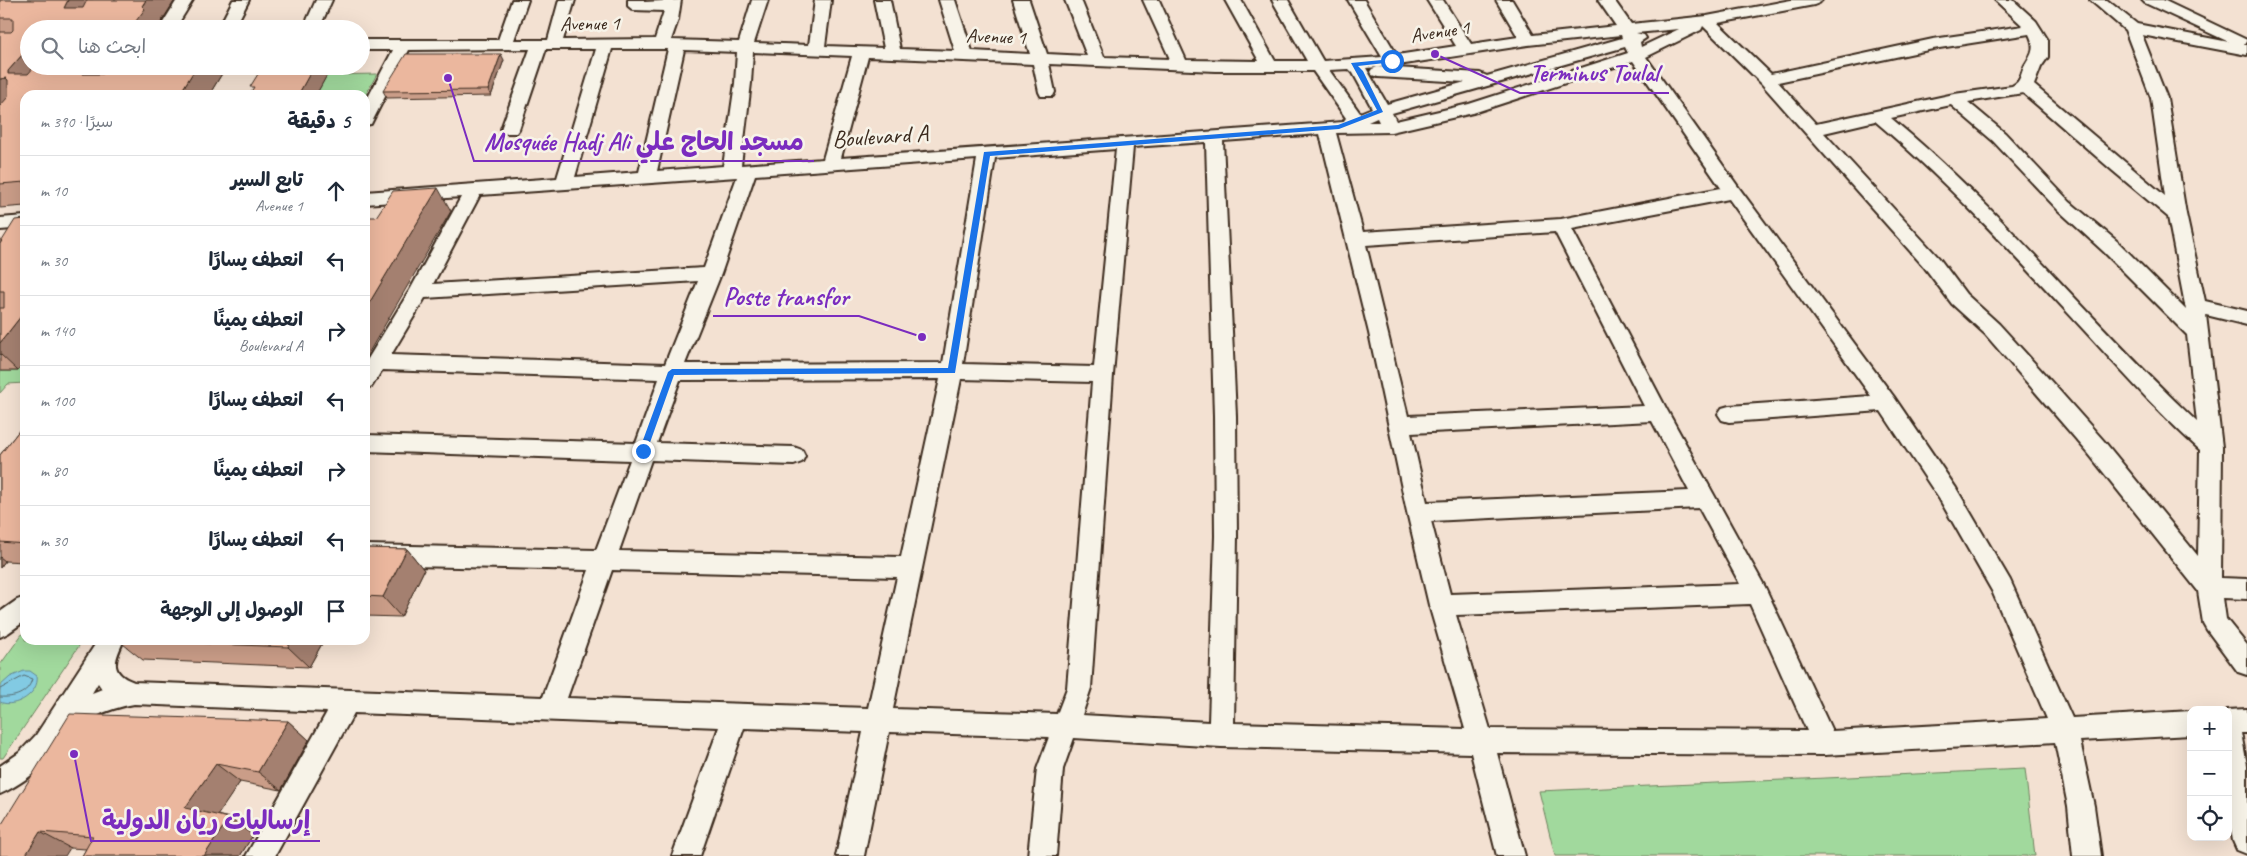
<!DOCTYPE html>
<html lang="ar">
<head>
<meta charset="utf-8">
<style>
	:root { --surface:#fff; --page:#f6f6f7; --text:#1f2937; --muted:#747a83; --line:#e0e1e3 }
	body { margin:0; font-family:Caveat,"Playpen Sans Arabic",sans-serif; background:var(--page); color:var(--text); direction:rtl }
	.controls { position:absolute; right:15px; bottom:15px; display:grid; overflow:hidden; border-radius:10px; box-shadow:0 5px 20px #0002 }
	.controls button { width:45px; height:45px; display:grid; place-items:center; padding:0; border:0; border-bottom:1px solid var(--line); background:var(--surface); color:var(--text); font:25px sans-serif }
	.stop { position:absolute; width:15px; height:15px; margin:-11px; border:4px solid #1a73e8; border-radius:50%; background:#fff }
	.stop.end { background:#1a73e8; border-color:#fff; box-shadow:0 1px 5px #0008 }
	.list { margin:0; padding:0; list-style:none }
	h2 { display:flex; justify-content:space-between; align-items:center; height:65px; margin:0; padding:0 20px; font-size:21px }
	h2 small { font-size:16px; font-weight:400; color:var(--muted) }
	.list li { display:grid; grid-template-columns:32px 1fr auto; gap:15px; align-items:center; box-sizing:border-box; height:70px; padding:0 20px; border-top:1px solid var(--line) }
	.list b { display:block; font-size:19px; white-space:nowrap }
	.list p { margin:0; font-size:16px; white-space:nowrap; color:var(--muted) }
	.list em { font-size:16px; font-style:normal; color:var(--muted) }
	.icon { flex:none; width:28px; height:28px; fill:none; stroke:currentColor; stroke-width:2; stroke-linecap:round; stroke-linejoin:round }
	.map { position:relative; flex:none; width:2247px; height:856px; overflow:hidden; direction:ltr }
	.search { position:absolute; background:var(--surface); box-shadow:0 5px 20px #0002; left:20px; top:20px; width:350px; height:55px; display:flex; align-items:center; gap:12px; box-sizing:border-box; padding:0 18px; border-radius:28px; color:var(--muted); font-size:19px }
	.panel { position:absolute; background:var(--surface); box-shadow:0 5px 20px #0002; left:20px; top:90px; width:350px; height:555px; border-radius:15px; direction:rtl }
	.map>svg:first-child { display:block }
	.green { fill:#a1d99d; stroke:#6e825e }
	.water { fill:#82cae3; stroke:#668a94 }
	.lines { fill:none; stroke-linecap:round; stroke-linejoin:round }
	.shore { stroke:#576a6d; stroke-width:1 }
	.street-casing { stroke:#3b2a1e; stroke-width:4 }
	.street { fill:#f7f3e8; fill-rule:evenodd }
	.wall { fill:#ca9d88; stroke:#3b2a1e }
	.shaded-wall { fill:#a4806f; stroke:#3b2a1e }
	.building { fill:#ebb79e; stroke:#3b2a1e }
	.route { fill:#1a73e8 }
	.labels { text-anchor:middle; stroke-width:5; stroke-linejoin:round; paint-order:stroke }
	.far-street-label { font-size:20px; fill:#3b2a1e; stroke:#f7f3e8 }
	.street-label { font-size:24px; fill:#3b2a1e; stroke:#f7f3e8 }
	.leader { fill:none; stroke:#7b2cbf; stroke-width:2 }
	.callout-dot { fill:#7b2cbf; stroke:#f7f3e8; stroke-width:2 }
	.callout-label { font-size:25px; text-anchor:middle; font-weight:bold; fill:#7b2cbf; stroke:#f7f3e8; stroke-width:5; stroke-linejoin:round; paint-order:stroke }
</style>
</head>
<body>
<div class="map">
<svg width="2247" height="856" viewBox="0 0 2247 856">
	<rect width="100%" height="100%" fill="#f3e1d2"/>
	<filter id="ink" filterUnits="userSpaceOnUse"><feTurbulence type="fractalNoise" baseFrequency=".02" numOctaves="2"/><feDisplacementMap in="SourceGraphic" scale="10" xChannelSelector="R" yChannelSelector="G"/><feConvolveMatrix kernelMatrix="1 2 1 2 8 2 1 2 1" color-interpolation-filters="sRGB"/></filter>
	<g filter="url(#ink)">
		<g class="green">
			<path d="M377,74L365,96L316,95L327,75Z"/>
			<path d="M25,362V383L8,384L0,393V371H18Z"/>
			<path d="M25,630V640H83L3,758H0V665Z"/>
			<path d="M2025,769L2035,856H1555L1539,791Z"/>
		</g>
		<path class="water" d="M24,671H30L37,676C40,693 15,709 0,702V686L10,677Z"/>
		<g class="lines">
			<path class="shore" d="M0,689L24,676L32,679C28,694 14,698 0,697"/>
			<defs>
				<g id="street">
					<path d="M177,0H193L175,29H159Z"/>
					<path d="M233,0H249L234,29H218Z"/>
					<path d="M316,0H332L319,29H303Z"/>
					<path d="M512,0H528L514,40H548L559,0H575L563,40L655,39L664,11L633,10L628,6V0H644V2L681,0L678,20L671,40L739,42L752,0H768L754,43L809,45L815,0H831L825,46L884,48L874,0H890L900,49L955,51L939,0H955L972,51L1030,54L1013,0H1029L1047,54L1087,56L1065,0H1081L1104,57L1170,59L1143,0H1159L1186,60L1259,61L1225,0H1241L1275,61H1307L1272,0H1288L1323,61L1382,57L1348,0H1364L1397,55L1456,46L1427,0H1443L1471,44L1518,37L1496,0H1512L1533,35L1616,26L1598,0H1614L1631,24L1707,16L1791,0H1822L1819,3L1814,5L1718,23L1771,74L1933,39L2023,26L1995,0H2013L2036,21L2048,40V57L2041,67L2034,85L2165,196L2151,98L2125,30L2090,0H2107L2137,24L2229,42L2145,3L2142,0H2163L2247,40L2244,45H2247V55L2142,35L2167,98L2186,214L2205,301L2247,311V325L2206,315L2222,447L2221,578L2247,579V599L2223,598L2226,619L2247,645V675L2238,672L2207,630L2203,623L2198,591L2088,453L1985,334L1952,304L1925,268L1761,83L1703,26L1701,30L1646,57L1739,188L1894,397L1956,488L2010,580L2072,718L2191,711V735L2080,741L2094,806L2101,856H2073L2068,806L2055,742L1825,755L1497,753L1525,856H1497L1471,753L1221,747L1074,738L1063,769L1056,856H1028L1037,769L1049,737L889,732L864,856H836L863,732L744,728L700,856H672L719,727L354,713L275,856H246L327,712L134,704C107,709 83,719 63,739C60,743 57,748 54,752C41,770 20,785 0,794V766L19,753L36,735L98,640H124C115,659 108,673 134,682L543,697L589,570L365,565V545L596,550L630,460L365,451V435L636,443L659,379L382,370L372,386L365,389L366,362L410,290L461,197L365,204V192L557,178L596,49H546L519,129L516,133H504L501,129L530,49L409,50L373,120L371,124L365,125V103L393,50H361V40H498ZM1679,29L1641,47L1640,42L1646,38L1644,35L1636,33ZM2029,34C2036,48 2032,54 2025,65C2020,74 2022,81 2012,86L1954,94L1816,124L1778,82L1933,49ZM1621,35L1622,38L1487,76L1480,73L1378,67L1372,69L1370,72L1372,75L1378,77L1465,82L1387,104L1366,68L1392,66L1528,45ZM1625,47L1628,53L1469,104L1396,121L1392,113ZM612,49H668L639,172L575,177ZM684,50L737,52L735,83L723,166L657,171ZM753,52L852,56L823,159L741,165L751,83ZM868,57L1033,64L1039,92L1041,96H1053L1055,92L1049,64L1216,71H1313L1346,118L1343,122L841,158ZM1633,61L1721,188L1561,219L1363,232L1336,133L1391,132L1473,113ZM1349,69L1353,73L1372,108L1360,113L1329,70ZM2023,93L2113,171L2168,217L2186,310L2118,242L2070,202L2005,133L1968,102ZM1951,105L1993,141L2058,210L2104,252L2187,335L2197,422C2092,324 2003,210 1891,118ZM1377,118L1379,122H1368ZM1875,121C1945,180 2007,247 2069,314C2112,360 2153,408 2200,450L2198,556L2104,441L2040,369L1999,324L1966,294L1939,258L1824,133ZM1320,134L1369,333L1407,512L1429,605L1465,729L1234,723L1237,536L1236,416L1223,141ZM1206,142L1214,416L1215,536L1209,722L1082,715L1091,688L1113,375L1133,147ZM1116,149L1094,367L963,364L995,158ZM977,159L943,363L685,364L721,274L755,175ZM737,177L704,268L433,284L480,195ZM1729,199L1871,396L1729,406L1722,408L1718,414L1722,420L1729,422L1881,411L1940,500L1992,591L2047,719L1832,731L1765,587L1667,410L1572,229ZM1555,232L1644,406L1408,416L1366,245ZM698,281L665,364L391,355L425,298ZM940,379L901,557L619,551L651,460L794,465L802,462L805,456L802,450L794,447L657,443L680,380ZM961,379L1092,382L1067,688L1057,714L893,709ZM1652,421L1689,491L1427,502L1411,433ZM1699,508L1740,584L1450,594L1431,521ZM612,570L897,577L868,708L567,698ZM1750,604L1807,731L1490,729L1456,615ZM98,683L102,689L92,693Z"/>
					<path d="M25,216V228L0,230V218Z"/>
					<path d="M25,597V621L8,633L0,637V612L17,600Z"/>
					<path d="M2247,709V733H2241L2247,765V854L2237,850L2233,841L2228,809L2227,710Z"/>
				</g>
			</defs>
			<use href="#street" class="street-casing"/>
			<use href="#street" class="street"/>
		</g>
		<g class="wall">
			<path d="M0,0H175L158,27L159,29H29V66L226,67L209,95H25V206L0,208Z"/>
			<path d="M504,60L491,96L387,98L383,91Z"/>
			<path d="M0,239L2,241L18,371H0Z"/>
			<path d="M25,423V562L5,561L0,568V455Z"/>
			<path d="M365,548L407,549L424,570L401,617L365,616Z"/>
			<path d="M118,640H324L309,667L143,660Z"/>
			<path d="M288,721L309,740L281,790L240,782L217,815L229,818L253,835L240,856H82L86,849L70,848L2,824Z"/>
		</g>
		<g class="shaded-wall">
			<path d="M68,0H93L82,29L64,8Z"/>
			<path d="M146,0H175L158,27L159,29H130Z"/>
			<path d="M29,47V66H49L27,94L8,74V71Z"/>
			<path d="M501,54L504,60L491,96L488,90Z"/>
			<path d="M86,66H120L99,94L82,74V71Z"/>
			<path d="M197,66L226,67L209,95H179Z"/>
			<path d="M314,66H332L316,95H298Z"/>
			<path d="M6,78L25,100L0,123V79Z"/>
			<path d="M438,188L451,211L365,359V310Z"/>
			<path d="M25,311V362L18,371L0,354V343Z"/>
			<path d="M407,549L424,570L401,617L383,597Z"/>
			<path d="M0,557L5,561L0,568Z"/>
			<path d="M292,640H324L309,667L288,647Z"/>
			<path d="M288,721L309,740L281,790L258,772Z"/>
			<path d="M216,764L240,782L211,825L185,808Z"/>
			<path d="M229,818L253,835L240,856H204Z"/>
			<path d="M40,832L70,848L65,856H25Z"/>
		</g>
		<g class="building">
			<path d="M0,0H68L64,8H83L87,0H146L142,6L145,9L130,29H29V47L8,71V74H28L35,66H86L82,71V74H103L108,66H197L179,95H25V182L0,184V106L8,97V80L6,78L0,79V32H11L13,30V18H0Z"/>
			<path d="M406,54H501L488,90L383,91Z"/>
			<path d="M263,66H314L298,95H249L254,87H250Z"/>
			<path d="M438,188L365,310V217H376L393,191Z"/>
			<path d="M25,219V311L0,343V308H4V291H0V244L15,220Z"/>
			<path d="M25,423V544L0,542V455Z"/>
			<path d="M365,548L407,549L383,597L365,596Z"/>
			<path d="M118,640H292L288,647Z"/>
			<path d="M70,714L288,721L258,772L216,764L185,808L229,818L204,856H82L93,836L40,832L25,856H0V824H2Z"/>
		</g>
	</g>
	<path class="route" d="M1392,59L1394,62L1358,66L1363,71L1383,112L1339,129L990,156L955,373L674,375L647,451L643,454L639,451L668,372L672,369L948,368L984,152L1338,125L1377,110L1351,63Z"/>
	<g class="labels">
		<g class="far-street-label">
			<text transform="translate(590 23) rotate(-1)" y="7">Avenue 1</text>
			<text transform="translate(1440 31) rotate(-9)" y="7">Avenue 1</text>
			<text transform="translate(996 36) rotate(2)" y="7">Avenue 1</text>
		</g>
		<g class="street-label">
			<text transform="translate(880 136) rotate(-4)" y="8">Boulevard A</text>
		</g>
	</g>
	<path class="leader" d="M1435 54L1520 93H1669M448 78L474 161H814M922 337L859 316H713M74 754L91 841H320"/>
	<g class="callout-dot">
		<circle cx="1435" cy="54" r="5"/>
		<circle cx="448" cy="78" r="5"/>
		<circle cx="922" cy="337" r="5"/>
		<circle cx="74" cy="754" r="5"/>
	</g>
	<g class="callout-label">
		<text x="1594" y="81">Terminus Toulal</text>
		<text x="644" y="150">Mosquée Hadj Ali مسجد الحاج علي</text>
		<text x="786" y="305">Poste transfor</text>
		<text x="206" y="829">إرساليات ریان الدولية</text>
	</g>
</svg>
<div class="controls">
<button>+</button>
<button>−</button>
<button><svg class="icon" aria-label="locate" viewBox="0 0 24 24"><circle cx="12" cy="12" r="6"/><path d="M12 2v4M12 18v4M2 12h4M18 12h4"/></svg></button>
</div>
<div class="stop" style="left:1392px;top:61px"></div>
<div class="stop end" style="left:643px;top:451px"></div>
<div class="search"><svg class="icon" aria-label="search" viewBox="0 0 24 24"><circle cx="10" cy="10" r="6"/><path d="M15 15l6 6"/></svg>ابحث هنا</div>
<section class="panel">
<h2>5 دقيقة<small>سيرًا · 390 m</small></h2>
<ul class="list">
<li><svg class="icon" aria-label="ahead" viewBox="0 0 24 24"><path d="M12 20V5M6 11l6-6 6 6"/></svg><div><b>تابع السير</b><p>Avenue 1</p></div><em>10 m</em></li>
<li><svg class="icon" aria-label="left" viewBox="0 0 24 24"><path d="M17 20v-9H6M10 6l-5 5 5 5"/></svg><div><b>انعطف يسارًا</b></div><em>30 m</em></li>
<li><svg class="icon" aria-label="right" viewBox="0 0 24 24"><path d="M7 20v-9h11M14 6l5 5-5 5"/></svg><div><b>انعطف يمينًا</b><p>Boulevard A</p></div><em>140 m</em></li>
<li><svg class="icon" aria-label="left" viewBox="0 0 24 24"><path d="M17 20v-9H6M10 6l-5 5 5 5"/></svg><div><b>انعطف يسارًا</b></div><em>100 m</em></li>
<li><svg class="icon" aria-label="right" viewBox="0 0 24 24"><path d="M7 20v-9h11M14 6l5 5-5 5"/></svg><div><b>انعطف يمينًا</b></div><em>80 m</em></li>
<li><svg class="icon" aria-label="left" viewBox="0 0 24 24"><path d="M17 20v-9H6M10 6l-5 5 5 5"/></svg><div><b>انعطف يسارًا</b></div><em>30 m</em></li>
<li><svg class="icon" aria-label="arrive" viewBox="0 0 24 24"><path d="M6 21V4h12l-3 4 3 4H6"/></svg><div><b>الوصول إلى الوجهة</b></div></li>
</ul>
</section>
</div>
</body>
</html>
